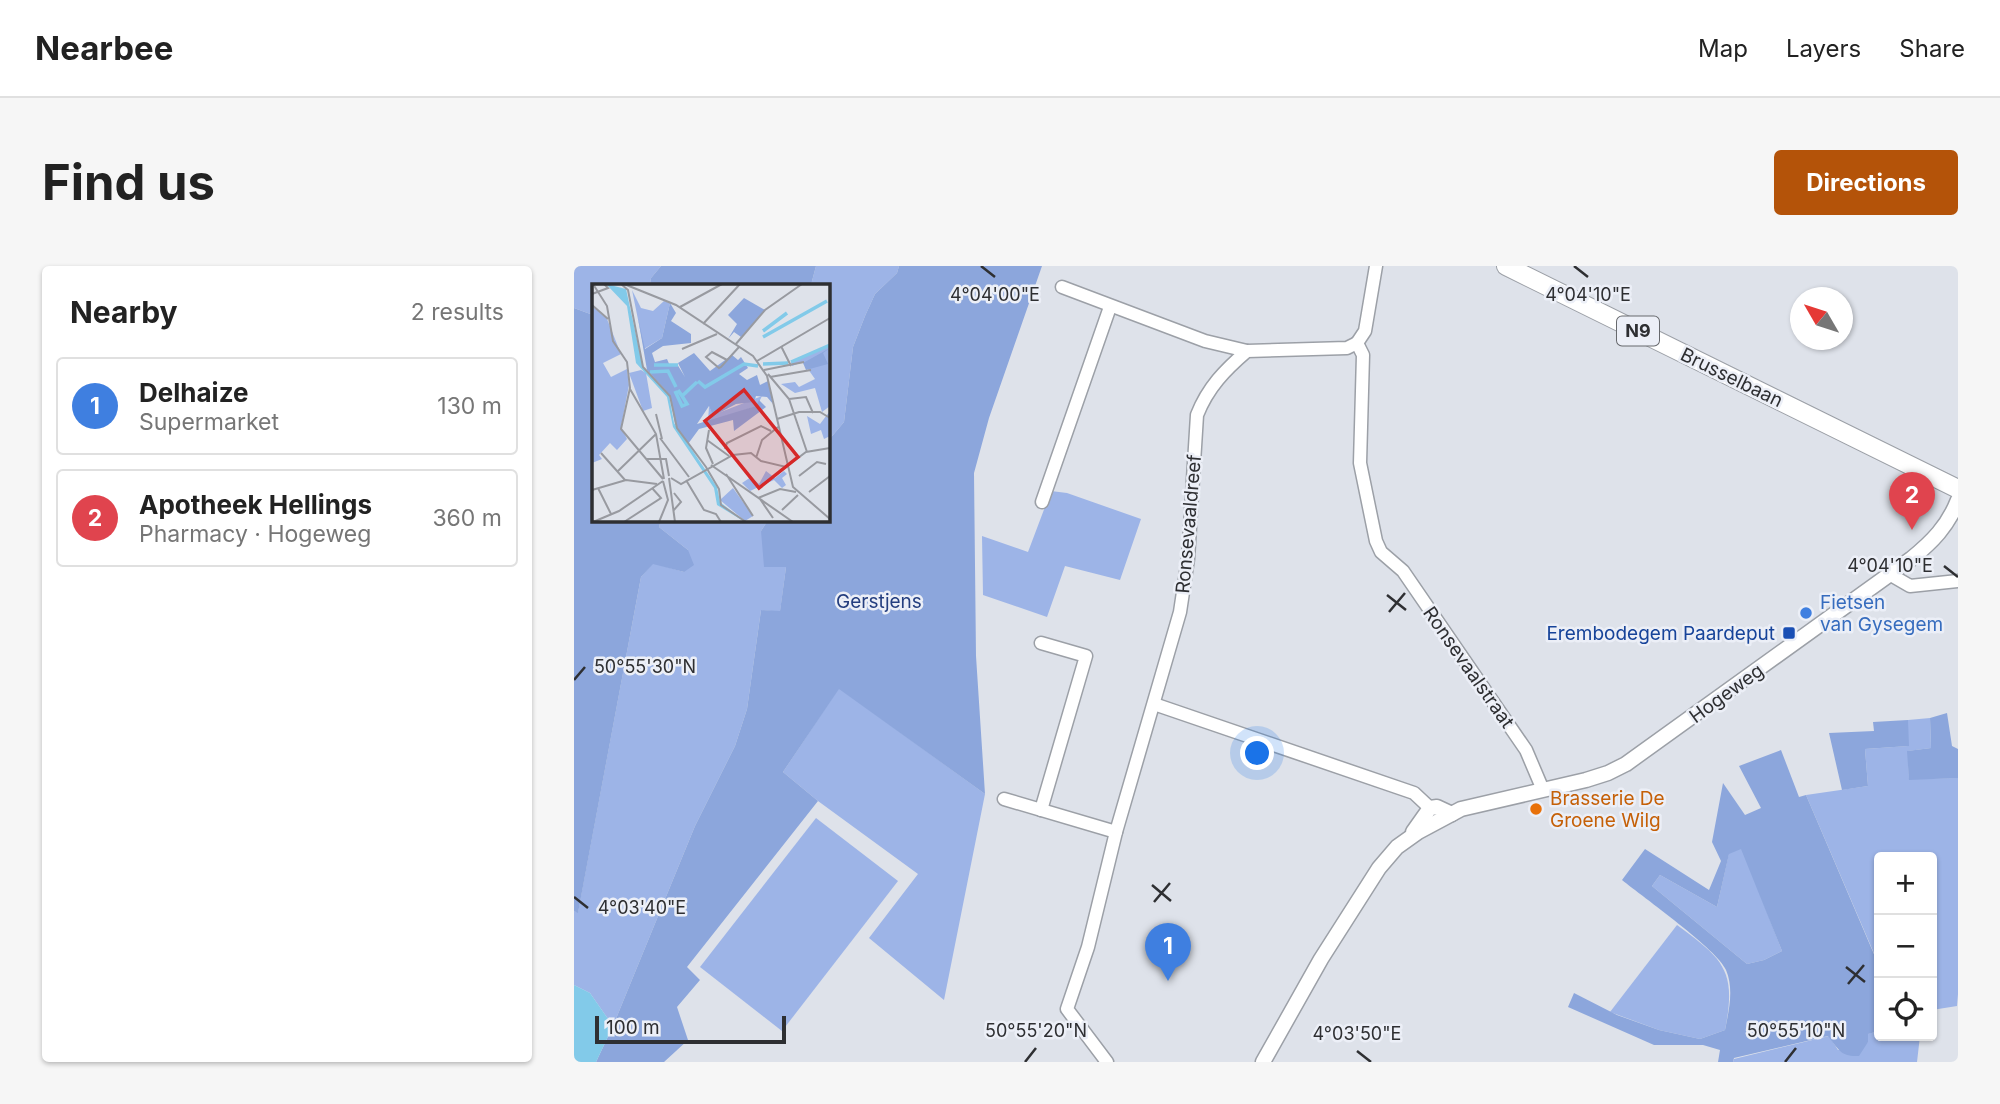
<!DOCTYPE html>
<html lang="en">
<head>
<meta charset="utf-8">
<style>
	:root { --surface:#fff; --page:#f6f6f6; --text:#222; --muted:#767676; --line:#e0e0e0; --accent:#b45309 }
	body { margin:0; font-family:Inter,sans-serif; background:var(--page); color:var(--text) }
	.controls { position:absolute; right:21px; bottom:21px; display:grid; overflow:hidden; border-radius:7px; box-shadow:0 2px 5px #0004 }
	.controls button { width:63px; height:63px; display:grid; place-items:center; padding:0; border:0; border-bottom:2px solid var(--line); background:var(--surface); color:var(--text); font:35px sans-serif }
	.compass { position:absolute; left:1216px; top:21px; width:63px; height:63px; border-radius:50%; background:var(--surface); box-shadow:0 2px 5px #0004; rotate:309deg }
	.scale { position:absolute; left:21px; bottom:18px; width:191px; box-sizing:border-box; padding-left:7px; border:4px solid #2e2f32; border-top:0; font-size:19px; line-height:24px; white-space:nowrap; color:#2e2f32; -webkit-text-stroke:5px #eceff7; paint-order:stroke }
	.you { position:absolute; left:684px; top:488px; width:24px; height:24px; margin:-18px; border:5px solid #fff; border-radius:50%; background:#1a73e8; box-shadow:0 0 0 10px #1a73e833 }
	.badge { display:grid; place-items:center; width:46px; height:46px; border-radius:50%; background:var(--accent); color:#fff; font-size:23px; font-weight:700 }
	.pin { position:absolute; translate:-50% -58px; filter:drop-shadow(0 2px 4px #0008) }
	.pin::after { content:''; position:absolute; top:37px; width:24px; height:21px; background:inherit; clip-path:polygon(0 0,100% 0,50% 100%) }
	.list { margin:0; padding:0; list-style:none }
	h2 { display:flex; justify-content:space-between; align-items:center; height:91px; margin:0; padding:0 28px; font-size:30px }
	h2 small { font-size:23px; font-weight:400; color:var(--muted) }
	.list li { display:grid; grid-template-columns:46px 1fr auto; gap:21px; align-items:center; box-sizing:border-box; height:98px; margin:0 14px 14px; padding:0 14px; border:2px solid var(--line); border-radius:7px }
	.list b { display:block; font-size:26px; white-space:nowrap }
	.list p { margin:0; font-size:23px; white-space:nowrap; color:var(--muted) }
	.list em { font-size:23px; font-style:normal; color:var(--muted) }
	.icon { flex:none; width:38px; height:38px; fill:none; stroke:currentColor; stroke-width:2; stroke-linecap:round; stroke-linejoin:round }
	.map { position:relative; flex:none; width:1384px; height:796px; overflow:hidden; border-radius:7px }
	header { display:flex; align-items:center; gap:42px; box-sizing:border-box; height:98px; padding:0 35px; background:var(--surface); border-bottom:2px solid var(--line) }
	header strong { font-size:33px }
	nav { display:flex; gap:38px; margin-inline-start:auto; font-size:24px }
	.intro { display:flex; align-items:center; justify-content:space-between; box-sizing:border-box; height:168px; padding:0 42px }
	h1 { margin:0; font-size:49px }
	.button { padding:18px 32px; border-radius:7px; background:var(--accent); color:#fff; font-size:24px; font-weight:700 }
	main { display:flex; gap:42px; padding:0 42px }
	aside { flex:1; background:var(--surface); border-radius:7px; box-shadow:0 2px 5px #0004 }
	.map>svg:first-child { display:block }
	.green { fill:#9db4e7 }
	.forest { fill:#8ca6dc; fill-rule:evenodd }
	.water { fill:#82cae9 }
	.lines { fill:none; stroke-linecap:round; stroke-linejoin:round }
	.minor-casing { stroke:#9ca0a7; stroke-width:15 }
	.tertiary-casing { stroke:#9ca0a7; stroke-width:17 }
	.primary-casing { stroke:#9ca0a7; stroke-width:20 }
	.minor { stroke:#fff; stroke-width:12 }
	.tertiary { stroke:#fff; stroke-width:14 }
	.primary { stroke:#fff; stroke-width:18 }
	.ticks { fill:none; stroke:#2e2f32; stroke-width:2.5 }
	.shop-dot { fill:#3f7fe0; stroke:#eceff7; stroke-width:2.5 }
	.transit-dot { fill:#1a4fb4; stroke:#eceff7; stroke-width:2.5 }
	.food-dot { fill:#e8710a; stroke:#eceff7; stroke-width:2.5 }
	.labels { text-anchor:middle; stroke-width:5; stroke-linejoin:round; paint-order:stroke }
	.shield { fill:#eceff7; stroke:#67696d; stroke-width:2 }
	.shield-label { font-size:18px; font-weight:bold; fill:#2e2f32 }
	.street-label { font-size:19px; fill:#2e2f32; stroke:#eceff7 }
	.park-label { font-size:19px; fill:#243e7f; stroke:#eceff7 }
	.shop-label { font-size:19px; fill:#366cbe; stroke:#eceff7; text-anchor:start }
	.transit-label { font-size:19px; fill:#164399; stroke:#eceff7; text-anchor:end }
	.food-label { font-size:19px; fill:#c56008; stroke:#eceff7; text-anchor:start }
	.inset-river { fill:none; stroke:#82cae9; stroke-width:3.5 }
	.inset-road { fill:none; stroke:#989aa0; stroke-width:2 }
	.view { fill:#d62828; fill-opacity:0.15; stroke:#d62828; stroke-width:3.5 }
	.inset-edge { fill:none; stroke:#2e2f32; stroke-width:3.5 }
	.ticks-label { font-size:18px; text-anchor:middle; fill:#2e2f32; stroke:#eceff7; stroke-width:5; stroke-linejoin:round; paint-order:stroke }
</style>
</head>
<body>
<header>
<strong>Nearbee</strong>
<nav><a>Map</a><a>Layers</a><a>Share</a></nav>
</header>
<div class="intro"><h1>Find us</h1><a class="button">Directions</a></div>
<main>
<aside>
<h2>Nearby<small>2 results</small></h2>
<ul class="list">
<li><span class="badge" style="background:#3f7fe0">1</span><div><b>Delhaize</b><p>Supermarket</p></div><em>130 m</em></li>
<li><span class="badge" style="background:#e0444e">2</span><div><b>Apotheek Hellings</b><p>Pharmacy · Hogeweg</p></div><em>360 m</em></li>
</ul>
</aside>
<div class="map">
<svg width="1384" height="796" viewBox="0 0 1384 796">
	<rect width="100%" height="100%" fill="#dee2ea"/>
	<g class="green">
		<path d="M0,0H87L77,12L76,19H19V49L0,42Z"/>
		<path d="M242,0H325L323,7L301,28L291,50L279,81L270,156L254,175V19H237Z"/>
		<path d="M477,225L493,227L567,253L546,314L491,300L473,351L409,329L408,270L454,286Z"/>
		<path d="M87,254H194L187,265L212,301L206,346L187,344L173,443L161,480L121,560L39,760L16,727L0,719V645L4,646L67,311L79,297L110,306L114,284L85,261Z"/>
		<path d="M265,422L411,528L370,734L295,672L344,608L244,535L209,506Z"/>
		<path d="M1356,452L1357,482L1334,485L1335,513L1384,512V728L1383,740L1358,744V591H1305V699L1232,529L1294,520L1291,483L1334,480V454Z"/>
		<path d="M242,552L324,615L208,765L126,701Z"/>
		<path d="M1168,582L1208,685L1190,694L1173,698L1078,620L1086,609L1143,641L1155,587Z"/>
		<path d="M1103,659C1149,693 1163,704 1151,764L1126,773L1085,764L1036,746Z"/>
		<path d="M1305,765V770H1346L1343,796H1159L1160,793L1255,770L1264,784L1294,776L1293,768Z"/>
	</g>
	<g class="forest">
		<path d="M87,0H242L237,19H76L77,12Z"/>
		<path d="M325,0H468L415,152L400,207L402,390L411,528L265,423L209,506L244,535L113,701L126,714L103,741L114,774L90,796H22L39,760L121,560L161,480L173,443L187,344L206,345L212,301H190L187,265L194,254H254V175L270,156L279,81L291,50L301,28L323,7Z"/>
		<path d="M0,42L19,49V254H87L85,261L114,284L120,299L110,306L79,298L67,311L4,647L0,645Z"/>
		<path d="M1373,447L1378,480L1384,483V512L1335,514L1333,485L1357,482L1356,452Z"/>
		<path d="M1334,454L1335,480L1291,483L1294,520L1268,524L1255,467L1300,465L1299,456Z"/>
		<path d="M1207,484L1225,531L1232,529L1305,700V765L1294,768V776L1285,790C1267,791 1265,784 1254,770L1160,792L1159,796H1144L1146,784L1129,779H1080L994,741L1000,727L1043,749L1085,764L1126,773L1151,764C1155,744 1160,723 1152,704C1144,684 1069,631 1048,614L1071,583L1135,624L1147,595L1138,576L1149,517L1171,549L1187,542L1165,500ZM1167,583L1208,685L1190,694L1173,698L1078,620L1086,609L1143,641L1155,588Z"/>
	</g>
	<path class="water" d="M0,719L16,727L39,760L22,796H0Z"/>
	<g class="lines">
		<defs>
			<g id="minor">
				<path d="M488,21L631,75L673,85"/>
				<path d="M783,77L789,89L786,197L802,275L807,286L829,305L952,484L969,524"/>
				<path d="M783,77L791,65L802,0"/>
				<path d="M468,236L536,41"/>
				<path d="M1317,309L1336,320L1384,315"/>
				<path d="M580,438L840,527L856,542"/>
				<path d="M430,533L542,566"/>
				<path d="M467,544L512,390L467,377"/>
				<path d="M533,796L493,743L514,681L542,566L606,346L614,293L623,149C634,121 651,104 673,85L773,82L783,77"/>
			</g>
			<g id="tertiary">
				<path d="M839,566L856,542L863,541L878,548"/>
				<path d="M689,796L747,693L805,602L823,581L844,566L887,543L1012,514L1034,507L1052,498L1337,293C1358,276 1374,260 1384,234"/>
			</g>
			<path id="primary" d="M932,0L1384,223"/>
		</defs>
		<use href="#minor" class="minor-casing"/>
		<use href="#tertiary" class="tertiary-casing"/>
		<use href="#primary" class="primary-casing"/>
		<use href="#minor" class="minor"/>
		<use href="#tertiary" class="tertiary"/>
		<use href="#primary" class="primary"/>
	</g>
	<path class="ticks" d="M407,0L421,11M1000,0L1014,11M1370,300L1384,311M813,329L832,344M815,346L831,327M0,414L11,401M578,619L597,635M0,631L14,642M580,636L596,617M1272,701L1291,716M1274,718L1290,699M783,785L797,796M451,796L462,782M1211,796L1222,782"/>
	<circle class="shop-dot" cx="1232" cy="347" r="7"/>
	<rect class="transit-dot" x="1208" y="360" width="14" height="14" rx="3.5"/>
	<circle class="food-dot" cx="962" cy="543" r="7"/>
	<g class="labels">
		<rect class="shield" x="1043" y="50.5" width="42" height="29" rx="5"/>
		<g class="shield-label">
			<text x="1064" y="71">N9</text>
		</g>
		<g class="street-label">
			<text transform="translate(1158 111) rotate(26)" y="7">Brusselbaan</text>
			<text transform="translate(614 258) rotate(-85)" y="7">Ronsevaaldreef</text>
			<text transform="translate(895 401) rotate(55)" y="7">Ronsevaalstraat</text>
			<text transform="translate(1152 427) rotate(-36)" y="7">Hogeweg</text>
		</g>
		<g class="park-label">
			<text x="305" y="342">Gerstjens</text>
		</g>
		<g class="shop-label">
			<text x="1246" y="343">Fietsen<tspan x="1246" dy="22">van Gysegem</tspan></text>
		</g>
		<g class="transit-label">
			<text x="1201" y="374">Erembodegem Paardeput</text>
		</g>
		<g class="food-label">
			<text x="976" y="539">Brasserie De<tspan x="976" dy="22">Groene Wilg</tspan></text>
		</g>
	</g>
	<g transform="translate(18 18)">
		<rect width="238" height="238" fill="#dee2ea"/>
		<path d="M40,6L49,24L61,27L72,17L78,19L70,54L52,65ZM0,22L15,35L29,70L11,79L19,93L35,85L37,101L29,143L35,155L25,166L18,159L7,171L10,175L0,179ZM238,61V122L230,128L223,104L203,109L189,100L203,98L207,103L223,95L211,78L200,82L199,78ZM49,86L54,89L60,124L51,127L37,89ZM170,112L165,122L116,138L117,122L121,131ZM238,127V152L232,155L229,146L219,150L215,132L228,140ZM174,187L183,194L192,187L195,190L190,194L194,201L190,204L182,196L158,207L150,199L159,193L167,200ZM141,204L161,232L153,237L128,216Z" fill="#9db4e7"/>
		<path d="M152,14L173,26L149,53L142,48L136,55L145,40L136,31ZM78,19L84,29L79,37L99,50V59L71,62L60,69L63,78L75,75L78,82L85,80L93,93L86,79L102,69L118,87L140,71L146,76L149,73L156,84L147,90L155,96L165,91L168,101L176,97L181,120L175,113L164,112L162,118L144,120L121,132L117,122L105,140L164,122L167,116L174,123L142,147L141,136L107,145L96,160L83,140L78,111L55,86L46,34L53,65L70,54ZM238,64L231,69L236,80L214,86L211,79Z" fill="#8ca6dc"/>
		<path d="M14,0L34,5L51,83L77,111L82,139L125,203L128,218L153,238L125,221L122,204L81,143L75,113L44,79L35,22Z" fill="#82cae9"/>
		<path class="inset-river" d="M171,47L195,29M171,53L235,17M199,78L238,61M171,80L196,79M62,81H86M58,88L76,87L84,103M106,97L113,103L152,80L166,82M86,106L90,112L105,98M83,107L90,122L95,120L90,112"/>
		<path class="inset-road" d="M1,0L15,22L21,57L35,78L38,104L29,145L71,195M29,0L36,6L51,83L78,112L85,144L114,183L127,205L129,221L154,238M32,0L84,21L161,72L175,92L201,203L238,235M0,10L16,4L12,0M0,21L16,35M88,23L130,0M111,40L148,0M143,61L173,26L210,0M189,62L199,82M90,65L125,50M135,76L120,68L114,73L127,84L129,83L147,63M165,77L238,34M172,86L212,78M176,90L197,115L215,168M178,93L219,86M38,105L64,150L72,195M197,115L214,113L221,129M64,130L70,155M185,135L207,128H228L238,134M117,146L114,164L121,180M68,154L97,193M115,156L137,172M133,165L135,159L169,142L179,147M9,169L33,196M164,174L170,156L186,143M54,175H74L77,192M119,181L201,238M26,187L64,150M134,190L161,232M207,192L225,178L234,180M77,194L83,238M79,194L89,200L141,171L159,169L169,177L194,183L214,168L238,164M94,196L112,226L124,230L129,238M6,204L19,230M0,206L34,196L65,200M217,208L238,192M166,214L188,205L204,208M168,215L181,234M190,226L206,211M81,227L89,218L82,209M1,238L27,227L71,197M32,238L69,214L60,204M67,238L76,216L71,197"/>
		<path class="view" d="M152,106L206,173L167,204L113,137Z"/>
		<rect width="238" height="238" class="inset-edge"/>
	</g>
	<g class="ticks-label">
		<text x="421" y="35">4°04'00"E</text>
		<text x="1014" y="35">4°04'10"E</text>
		<text x="1316" y="306">4°04'10"E</text>
		<text x="71" y="407">50°55'30"N</text>
		<text x="68" y="648">4°03'40"E</text>
		<text x="462" y="771">50°55'20"N</text>
		<text x="1222" y="771">50°55'10"N</text>
		<text x="783" y="774">4°03'50"E</text>
	</g>
</svg>
<div class="controls">
<button>+</button>
<button>−</button>
<button><svg class="icon" aria-label="locate" viewBox="0 0 24 24"><circle cx="12" cy="12" r="6"/><path d="M12 2v4M12 18v4M2 12h4M18 12h4"/></svg></button>
</div>
<svg class="compass" viewBox="-18 -18 36 36"><path d="M0-13l5 13h-10z" fill="#e53935"/><path d="M0 13l5-13h-10z" fill="#767676"/></svg>
<div class="scale">100 m</div>
<div class="you"></div>
<div class="pin badge" style="left:594px;top:715px;background:#3f7fe0">1</div>
<div class="pin badge" style="left:1338px;top:264px;background:#e0444e">2</div>
</div>
</main>
</body>
</html>
